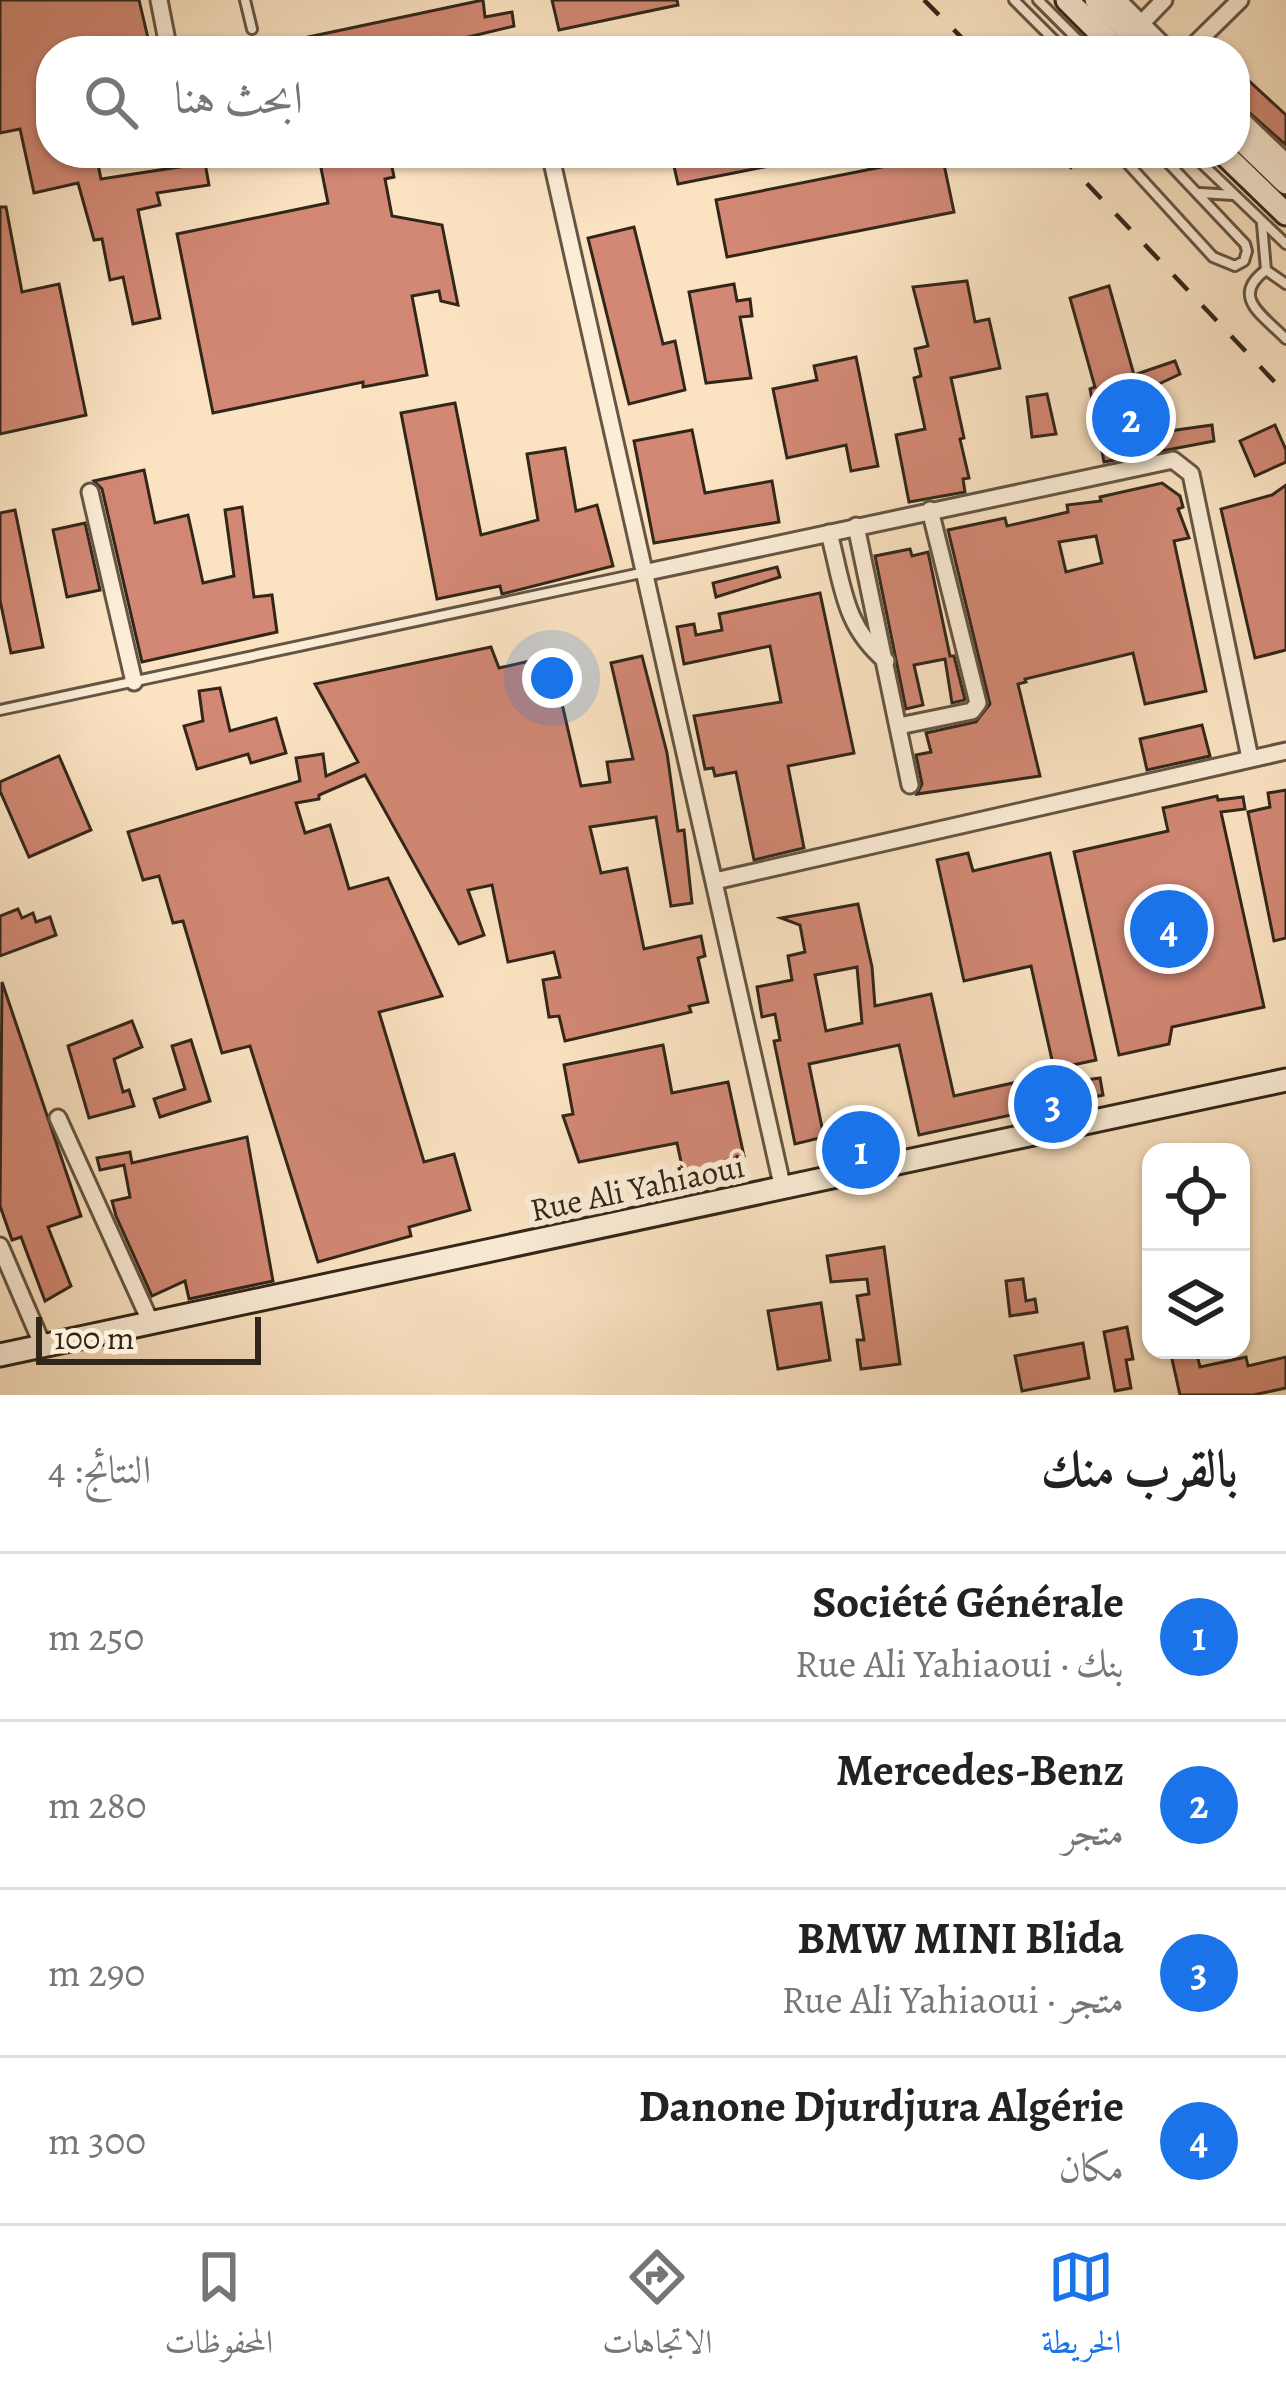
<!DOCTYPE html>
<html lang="ar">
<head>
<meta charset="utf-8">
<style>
	:root { --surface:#fff; --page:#f6f6f6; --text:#222; --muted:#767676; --line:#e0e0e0; --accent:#1a73e8 }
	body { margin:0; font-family:Alegreya,Amiri,serif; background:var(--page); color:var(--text); direction:rtl }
	.controls { position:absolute; right:36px; bottom:36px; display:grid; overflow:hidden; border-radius:24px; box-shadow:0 3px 9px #0004 }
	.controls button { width:108px; height:108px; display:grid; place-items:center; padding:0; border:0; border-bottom:3px solid var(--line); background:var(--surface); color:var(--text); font:60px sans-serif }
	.scale { position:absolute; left:36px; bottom:30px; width:225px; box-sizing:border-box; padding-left:12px; border:6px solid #32261a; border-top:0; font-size:33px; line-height:42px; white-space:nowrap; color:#32261a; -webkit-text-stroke:9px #fcedd7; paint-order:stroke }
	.you { position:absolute; left:552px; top:678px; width:42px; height:42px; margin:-30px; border:9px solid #fff; border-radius:50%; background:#1a73e8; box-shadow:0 0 0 18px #1a73e833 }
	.badge { display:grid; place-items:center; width:78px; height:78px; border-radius:50%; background:var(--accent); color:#fff; font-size:39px; font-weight:700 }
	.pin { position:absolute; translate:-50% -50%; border:6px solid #fff; box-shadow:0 3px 12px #0006 }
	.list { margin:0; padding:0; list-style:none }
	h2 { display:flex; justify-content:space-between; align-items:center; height:156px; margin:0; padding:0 48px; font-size:51px }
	h2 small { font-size:39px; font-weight:400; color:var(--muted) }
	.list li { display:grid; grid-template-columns:78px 1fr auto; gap:36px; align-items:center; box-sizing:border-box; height:168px; padding:0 48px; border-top:3px solid var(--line) }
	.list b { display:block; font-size:45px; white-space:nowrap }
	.list p { margin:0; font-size:39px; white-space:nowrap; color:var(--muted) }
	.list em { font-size:39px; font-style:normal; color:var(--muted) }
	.icon { flex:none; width:66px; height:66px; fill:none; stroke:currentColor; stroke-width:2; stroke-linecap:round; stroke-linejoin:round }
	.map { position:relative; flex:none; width:1286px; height:1395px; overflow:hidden; direction:ltr }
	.search { position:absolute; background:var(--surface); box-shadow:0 3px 9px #0004; left:36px; right:36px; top:36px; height:132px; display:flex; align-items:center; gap:30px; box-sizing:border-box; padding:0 42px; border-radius:48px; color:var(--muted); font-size:45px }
	.sheet { height:828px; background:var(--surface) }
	nav { display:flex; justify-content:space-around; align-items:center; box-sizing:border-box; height:168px; border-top:3px solid var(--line); background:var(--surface); font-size:33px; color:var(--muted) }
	nav a { display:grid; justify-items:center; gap:6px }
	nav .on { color:var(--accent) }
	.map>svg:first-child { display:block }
	.building { fill:#d28874; stroke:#32261a; stroke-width:3; fill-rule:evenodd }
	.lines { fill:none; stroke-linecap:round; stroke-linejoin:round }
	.service-casing { stroke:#645544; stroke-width:14 }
	.minor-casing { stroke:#645544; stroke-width:21 }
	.secondary-casing { stroke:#32261a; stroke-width:27 }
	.service { stroke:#fcedd7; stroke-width:8 }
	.minor { stroke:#fcedd7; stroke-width:15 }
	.secondary { stroke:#fcedd7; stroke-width:21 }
	.rail { stroke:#32261a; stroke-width:4.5; stroke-dasharray:21 21; stroke-linecap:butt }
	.labels { text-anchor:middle; stroke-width:12; stroke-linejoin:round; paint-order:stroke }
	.street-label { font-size:33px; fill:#32261a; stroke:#fcedd7 }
</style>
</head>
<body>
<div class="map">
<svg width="1286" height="1395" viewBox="0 0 1286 1395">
	<rect width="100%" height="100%" fill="#fbe3c2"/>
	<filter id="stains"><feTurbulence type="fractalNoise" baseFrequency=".00167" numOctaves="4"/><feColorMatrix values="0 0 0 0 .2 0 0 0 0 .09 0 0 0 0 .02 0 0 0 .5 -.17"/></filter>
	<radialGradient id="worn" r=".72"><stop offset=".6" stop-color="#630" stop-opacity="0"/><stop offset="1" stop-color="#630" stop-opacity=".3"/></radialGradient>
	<g class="building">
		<path d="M0,0H139L151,51H51V153H122L123,158L98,164L101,179L205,163L209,185L157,193L160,205L138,210L160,318L133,324L123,277L110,280L102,239L94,240L78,183L34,193L20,129L0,133Z"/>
		<path d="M483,0L485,17L512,12L514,26L468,37L471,49L461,51L455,40L422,47L423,51H267L266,46Z"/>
		<path d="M552,0H677L678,5L559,30Z"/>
		<path d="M1235,68L1286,115V145L1235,100Z"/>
		<path d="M318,153H378L379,159L390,157L394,177L385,179L392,216L442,225L458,305L441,301L439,291L412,296L427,375L363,387V382L213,413L177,234L328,203Z"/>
		<path d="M671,153H804L805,159L678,184Z"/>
		<path d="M942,155L954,212L727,257L716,200Z"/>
		<path d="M0,207H6L22,292L59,284L86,415L0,434Z"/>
		<path d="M634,227L663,344L675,341L685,390L629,404L588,238Z"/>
		<path d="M967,281L975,322L989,319L1000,368L951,378L964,438L960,439L969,478L963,479L965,492L909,502L896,435L925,429L914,378L921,376L915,349L928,346L913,287Z"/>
		<path d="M734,284L737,301L750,299L752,316L740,317L751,378L706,383L689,292Z"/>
		<path d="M1109,286L1134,375L1175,361L1180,374L1159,384L1169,431L1212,425L1214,441L1104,462L1090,389L1095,387L1070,298Z"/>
		<path d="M856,357L878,466L851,471L846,445L787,458L773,389L817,380L814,366Z"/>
		<path d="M1047,394L1056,434L1032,437L1027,397Z"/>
		<path d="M455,403L481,535L538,520L527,454L565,448L576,511L597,505L613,566L502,594L500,586L437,599L401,413Z"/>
		<path d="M1275,425L1286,450V462L1255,476L1240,441Z"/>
		<path d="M692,430L705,493L772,481L779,522L654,543L634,441Z"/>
		<path d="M144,470L155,523L188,515L203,583L234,576L225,510L242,507L254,597L272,595L277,632L142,662L102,489L94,481Z"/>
		<path d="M1162,483L1180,496L1183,507L1178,509L1189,538L1174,541L1206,691L1145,704L1133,653L1025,679L1026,682L1018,684L1040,776L917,794L922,784L916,755L931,752L926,733L976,722L990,704L948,530L1005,518L1007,526L1068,512L1067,505L1101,501L1100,497ZM1096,536L1102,563L1066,572L1059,542Z"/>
		<path d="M1286,485V650L1255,658L1221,509L1272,495Z"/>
		<path d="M15,510L43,647L11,653L0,600V513Z"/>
		<path d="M85,523L100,590L67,597L53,530Z"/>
		<path d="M910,549L912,556L928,552L950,656H954L965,700L952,703L945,659L914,665L923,705L906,709L875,556Z"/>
		<path d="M777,567L780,577L716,597L713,583Z"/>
		<path d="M820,593L854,753L788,766L804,848L754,860L736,772L715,776L713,768L705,769L694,716L781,702L770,646L684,664L677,627L694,624L696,635L722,630L719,614Z"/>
		<path d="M491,647L499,668L551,656L581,786L610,782L607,762L633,759L611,663L642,656L667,753L678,831L684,830L692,903L671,906L656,817L590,827L601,873L627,868L644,949L701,936L705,956L698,958L708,1002L689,1006L691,1012L565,1041L559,1016L549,1017L543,980L560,977L554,952L508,962L492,885L468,890L484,935L459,944L365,775L319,795V799L296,803L305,833L330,825L349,889L388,878L442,996L379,1012L424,1162L454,1154L470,1210L409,1227L411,1236L318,1262L250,1046L222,1053L183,921L173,923L159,876L143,880L128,832L300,781L296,758L323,754L326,776L358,762L315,684Z"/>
		<path d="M220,688L230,731L276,718L286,753L251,763L248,754L197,769L184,726L203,721L199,691Z"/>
		<path d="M1202,725L1210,756L1147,770L1140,739Z"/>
		<path d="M59,756L91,830L29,857L0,791V782Z"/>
		<path d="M1286,790V938L1274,941L1248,812L1270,807L1268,793Z"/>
		<path d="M1217,796L1218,800L1243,797L1245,809L1221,812L1264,1007L1172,1027L1169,1044L1119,1055L1074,852L1168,831L1163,808Z"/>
		<path d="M968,853L973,871L1050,853L1096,1060L1054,1069L1031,966L964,981L937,860Z"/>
		<path d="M858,904L872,967L875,1006L931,994L954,1096L1063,1072L1065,1083L1100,1078L1103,1095L919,1135L899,1045L809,1064L824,1137L795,1144L774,1041L780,1040L775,1014L762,1017L757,987L792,980L788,956L805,952L800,925L781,918ZM857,967L862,1023L826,1031L815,975Z"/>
		<path d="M18,909L22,918L33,913L36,922L50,917L56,935L0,956V916Z"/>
		<path d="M2,982L81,1216L48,1227L71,1286L45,1301L21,1237L12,1240L0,1206Z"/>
		<path d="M132,1021L142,1047L114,1059L123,1092L129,1090L134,1106L89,1118L68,1046Z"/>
		<path d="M191,1040L210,1101L160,1117L154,1099L185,1089L172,1046Z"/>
		<path d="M663,1045L672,1093L728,1082L744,1156L723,1161L725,1169L696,1177L698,1188L687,1190L677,1143L579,1162L563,1116L573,1114L564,1065Z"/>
		<path d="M247,1137L273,1281L189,1299L185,1281L152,1296L116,1216L112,1201L130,1197L124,1165L100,1170L97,1158L130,1152L132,1163Z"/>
		<path d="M884,1247L900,1364L861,1369L857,1340H864L857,1296L869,1294L867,1279L831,1282L827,1256Z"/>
		<path d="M1023,1279L1026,1301L1035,1299L1037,1312L1010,1316L1006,1281Z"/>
		<path d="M821,1303L830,1360L778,1369L768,1311Z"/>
		<path d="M1127,1327L1133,1359L1126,1360L1131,1388L1115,1391L1104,1332Z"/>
		<path d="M1083,1343L1089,1378L1022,1391L1015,1356Z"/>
		<path d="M1170,1350H1196L1200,1367L1246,1357L1248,1366L1286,1357V1388L1253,1395H1180Z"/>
	</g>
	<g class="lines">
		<defs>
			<g id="service">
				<path d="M245,0L252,29"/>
				<path d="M1014,0L1065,51"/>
				<path d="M1038,0L1089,51"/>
				<path d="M1118,153L1213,257L1235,266L1244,261L1247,251L1245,244L1159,153"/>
				<path d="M1191,153L1286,244"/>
				<path d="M1200,193L1233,195"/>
				<path d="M1262,224L1266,270L1286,284"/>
				<path d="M1266,270C1229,297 1264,316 1286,339"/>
				<path d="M0,710L641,573"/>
			</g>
			<g id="minor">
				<path d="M159,0L169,51"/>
				<path d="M1118,0L1169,51"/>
				<path d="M1137,28L1164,0"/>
				<path d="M1188,51L1240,0"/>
				<path d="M1235,113L1286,162"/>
				<path d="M550,153L783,1189"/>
				<path d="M90,492L134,682"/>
				<path d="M856,526L910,785"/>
				<path d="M829,533C843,585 843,625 886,661"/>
				<path d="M643,573L1173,460L1191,474L1250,758"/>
				<path d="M899,726L972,711L978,703L930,510"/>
				<path d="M715,881L1286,751"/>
				<path d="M58,1118L151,1323"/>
				<path d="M0,1246L43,1346"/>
			</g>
			<g id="secondary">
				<path d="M1067,0L1118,51"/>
				<path d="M1096,0L1148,51"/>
				<path d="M1235,134L1286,183"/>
				<path d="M1223,153L1286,214"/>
				<path d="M0,1355L1286,1080"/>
			</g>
		</defs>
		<use href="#service" class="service-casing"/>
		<use href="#minor" class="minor-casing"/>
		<use href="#secondary" class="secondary-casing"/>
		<use href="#service" class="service"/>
		<use href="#minor" class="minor"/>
		<use href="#secondary" class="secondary"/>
		<g class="rail">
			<path d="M924,0L975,51"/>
			<path d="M1058,153L1286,394"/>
		</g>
	</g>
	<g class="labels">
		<g class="street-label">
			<text transform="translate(637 1187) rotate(-12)" y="12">Rue Ali Yahiaoui</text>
		</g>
	</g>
	<rect width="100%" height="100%" filter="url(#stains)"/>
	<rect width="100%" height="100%" fill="url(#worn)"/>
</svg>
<div class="controls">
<button><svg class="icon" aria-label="locate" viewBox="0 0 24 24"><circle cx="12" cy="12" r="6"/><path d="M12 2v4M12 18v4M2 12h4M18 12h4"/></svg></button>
<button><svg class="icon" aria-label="layers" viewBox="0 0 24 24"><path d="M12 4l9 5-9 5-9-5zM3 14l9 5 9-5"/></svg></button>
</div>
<div class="scale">100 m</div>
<div class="you"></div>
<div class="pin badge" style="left:861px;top:1150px">1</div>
<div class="pin badge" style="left:1131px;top:418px">2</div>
<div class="pin badge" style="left:1053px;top:1104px">3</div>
<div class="pin badge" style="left:1169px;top:929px">4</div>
<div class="search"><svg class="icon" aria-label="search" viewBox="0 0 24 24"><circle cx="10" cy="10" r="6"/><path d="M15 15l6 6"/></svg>ابحث هنا</div>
</div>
<section class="sheet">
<h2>بالقرب منك<small>النتائج: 4</small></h2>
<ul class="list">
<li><span class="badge">1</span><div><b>Société Générale</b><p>بنك · Rue Ali Yahiaoui</p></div><em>250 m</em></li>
<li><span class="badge">2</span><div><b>Mercedes-Benz</b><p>متجر</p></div><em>280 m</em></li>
<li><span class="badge">3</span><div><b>BMW MINI Blida</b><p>متجر · Rue Ali Yahiaoui</p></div><em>290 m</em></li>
<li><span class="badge">4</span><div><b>Danone Djurdjura Algérie</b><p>مكان</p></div><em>300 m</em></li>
</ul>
</section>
<nav>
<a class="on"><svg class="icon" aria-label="map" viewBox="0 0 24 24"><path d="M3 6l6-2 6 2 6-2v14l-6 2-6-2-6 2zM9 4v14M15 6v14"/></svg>الخريطة</a>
<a><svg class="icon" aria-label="directions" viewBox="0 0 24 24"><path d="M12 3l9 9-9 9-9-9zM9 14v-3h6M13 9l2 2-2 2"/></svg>الاتجاهات</a>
<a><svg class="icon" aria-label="saved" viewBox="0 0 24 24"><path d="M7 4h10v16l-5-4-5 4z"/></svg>المحفوظات</a>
</nav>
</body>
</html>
